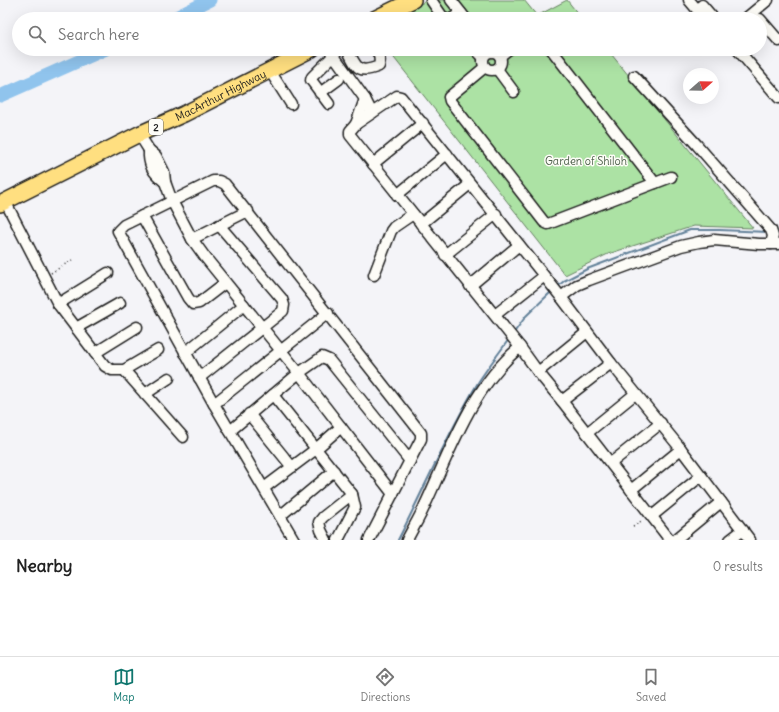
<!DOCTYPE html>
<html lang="en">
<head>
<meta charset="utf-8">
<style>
	:root { --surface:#fff; --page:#f6f6f6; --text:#222; --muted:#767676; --line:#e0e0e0; --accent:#0f766e }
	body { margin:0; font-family:Delius,sans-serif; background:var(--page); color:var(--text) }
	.compass { position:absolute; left:683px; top:68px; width:36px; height:36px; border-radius:50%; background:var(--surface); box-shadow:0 4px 16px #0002; rotate:70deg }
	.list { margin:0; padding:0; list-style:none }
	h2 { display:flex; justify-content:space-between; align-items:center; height:52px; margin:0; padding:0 16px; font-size:17px }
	h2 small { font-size:13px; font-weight:400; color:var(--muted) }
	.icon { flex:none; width:22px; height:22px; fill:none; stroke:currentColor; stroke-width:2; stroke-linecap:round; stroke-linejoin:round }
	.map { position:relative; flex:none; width:779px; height:540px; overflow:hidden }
	.search { position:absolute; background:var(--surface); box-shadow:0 4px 16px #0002; left:12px; right:12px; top:12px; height:44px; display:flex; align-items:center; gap:10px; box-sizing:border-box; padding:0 14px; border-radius:22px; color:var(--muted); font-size:15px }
	.sheet { height:116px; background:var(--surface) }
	nav { display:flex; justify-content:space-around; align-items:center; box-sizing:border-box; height:56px; border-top:1px solid var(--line); background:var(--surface); font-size:11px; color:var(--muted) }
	nav a { display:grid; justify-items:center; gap:2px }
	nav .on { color:var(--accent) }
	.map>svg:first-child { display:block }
	.green { fill:#ace2a4; stroke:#647f60 }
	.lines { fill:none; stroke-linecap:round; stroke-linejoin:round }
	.stream { stroke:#628199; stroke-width:2 }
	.river { stroke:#90c4ed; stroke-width:13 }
	.minor-casing { stroke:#1c1c1c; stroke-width:13 }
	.highway-casing { stroke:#1c1c1c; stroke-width:18 }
	.path { stroke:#1c1c1c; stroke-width:1.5; stroke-dasharray:1 3; stroke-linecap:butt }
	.minor { stroke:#fdfcf7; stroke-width:10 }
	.highway { stroke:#ffdf80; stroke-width:15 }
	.labels { text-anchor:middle; stroke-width:3; stroke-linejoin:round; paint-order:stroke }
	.shield { fill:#fdfcf7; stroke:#605f5e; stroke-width:1 }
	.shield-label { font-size:10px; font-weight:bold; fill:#1c1c1c }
	.street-label { font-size:11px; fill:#1c1c1c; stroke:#fdfcf7 }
	.park-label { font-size:11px; fill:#4e614c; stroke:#fdfcf7 }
</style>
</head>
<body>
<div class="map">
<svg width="779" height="540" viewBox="0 0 779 540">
	<rect width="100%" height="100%" fill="#f4f4f8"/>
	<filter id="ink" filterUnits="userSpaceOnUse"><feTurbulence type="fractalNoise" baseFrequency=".025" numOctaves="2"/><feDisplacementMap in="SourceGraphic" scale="8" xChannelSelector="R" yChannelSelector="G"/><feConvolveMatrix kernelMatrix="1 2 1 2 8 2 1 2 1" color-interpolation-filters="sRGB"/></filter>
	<g filter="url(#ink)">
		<g class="green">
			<path d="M428,0H524L537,16L567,0L582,19H391Z"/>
			<path d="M387,49H607L753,228L694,226L608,254L565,275Z"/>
		</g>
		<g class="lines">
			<g class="stream">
				<path d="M557,287L564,281L587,269L690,230H720L768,232"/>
				<path d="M513,334L526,316L552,291"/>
				<path d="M398,540C425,487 448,432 479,381C488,367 499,353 509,339"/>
			</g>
			<g class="river">
				<path d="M172,19L210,0"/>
				<path d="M0,96L106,49"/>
			</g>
			<defs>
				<g id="minor">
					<path d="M431,0L444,19"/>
					<path d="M451,0L466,19"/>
					<path d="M689,0L705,19"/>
					<path d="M702,5L714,19"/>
					<path d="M451,19L461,13"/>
					<path d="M745,19L768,0"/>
					<path d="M760,19L779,41"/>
					<path d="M329,49L365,99L372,113"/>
					<path d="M347,49C357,67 357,75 379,66C381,59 379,55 376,49"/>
					<path d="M475,49L483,57"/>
					<path d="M551,49L655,183"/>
					<path d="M737,49L779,98"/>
					<circle cx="492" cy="61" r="9"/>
					<path d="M500,56L509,49"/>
					<path d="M485,67L449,97L450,101L544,222L548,224L671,177"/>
					<path d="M497,69L514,92"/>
					<path d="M270,71L291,104"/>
					<path d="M634,76L697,145L771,230L773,236L771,244"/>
					<path d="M320,93L339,79"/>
					<path d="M329,104L311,80L312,77L334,55"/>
					<path d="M356,124L365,99"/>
					<path d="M139,134L149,150L156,156L164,172L165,182L172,201L192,239L205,257L299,373L393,494"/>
					<path d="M149,150C148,165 153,173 165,182"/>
					<path d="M373,164L423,123"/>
					<path d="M397,195L447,154"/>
					<path d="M5,201L58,304L105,366L112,370H124L158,350"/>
					<path d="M142,216L188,298L193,304L199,303L225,283"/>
					<path d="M421,224L470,184"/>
					<path d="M192,239L248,211"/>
					<path d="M445,255L496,214"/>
					<path d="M374,275L391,231L394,227L413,214"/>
					<path d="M470,286L519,245"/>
					<path d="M561,297L577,285L589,280L681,246L699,242L714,240L759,244H779"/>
					<path d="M58,304L108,273"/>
					<path d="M495,315L543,277"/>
					<path d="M76,328L120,303"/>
					<path d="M95,353L137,327"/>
					<path d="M185,353L244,305"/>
					<path d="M124,370L183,437"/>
					<path d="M538,372L587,332"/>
					<path d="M199,378L283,311L284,305L282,299L219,225"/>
					<path d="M145,394L169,378"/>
					<path d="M273,395L352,494L355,507L338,540"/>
					<path d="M562,401L611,363"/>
					<path d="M214,404L328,313"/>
					<path d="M249,414L292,467"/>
					<path d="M230,431L299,373L322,357L329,360L410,461"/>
					<path d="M587,433L635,394"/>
					<path d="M611,463L661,423"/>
					<path d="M264,488L316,449L341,427"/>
					<path d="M631,490L681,449"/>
					<path d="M280,516L334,471"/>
					<path d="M652,516L701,476"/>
					<path d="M294,540L214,404L118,231L124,225L213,181H219L225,184L421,433V439L369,540"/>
					<path d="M326,540L321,530L319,522L323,517L352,494"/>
					<path d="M407,540C413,528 420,517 425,505C451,449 472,387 520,347"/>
					<path d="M670,540L562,401L538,372L520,347L350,135V131L356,124L397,96L401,97L561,297L611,363L681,449L750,540"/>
					<path d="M675,540L721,502"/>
					<path d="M730,540L743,530"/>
				</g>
				<g id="highway">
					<path d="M374,19L413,0"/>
					<path id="s1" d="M0,204L139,134L184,114L312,49"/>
				</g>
			</defs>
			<use href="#minor" class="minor-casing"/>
			<use href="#highway" class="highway-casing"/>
			<g class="path">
				<path d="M51,273L72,260"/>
				<path d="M633,526L643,520"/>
			</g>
			<use href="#minor" class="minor"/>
			<use href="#highway" class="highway"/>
		</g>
	</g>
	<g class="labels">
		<rect class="shield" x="149" y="119" width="14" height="16" rx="3"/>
		<g class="shield-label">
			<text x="156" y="131">2</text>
		</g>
		<g class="street-label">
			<text dy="4" stroke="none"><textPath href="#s1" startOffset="246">MacArthur Highway</textPath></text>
		</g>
		<g class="park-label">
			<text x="586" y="165">Garden of Shiloh</text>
		</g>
	</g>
</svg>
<svg class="compass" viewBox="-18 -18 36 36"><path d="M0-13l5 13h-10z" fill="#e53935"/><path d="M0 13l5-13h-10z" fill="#767676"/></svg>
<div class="search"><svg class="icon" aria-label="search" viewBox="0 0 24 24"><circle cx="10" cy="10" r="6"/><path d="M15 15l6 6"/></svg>Search here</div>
</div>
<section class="sheet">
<h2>Nearby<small>0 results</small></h2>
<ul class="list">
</ul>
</section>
<nav>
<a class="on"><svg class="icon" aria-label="map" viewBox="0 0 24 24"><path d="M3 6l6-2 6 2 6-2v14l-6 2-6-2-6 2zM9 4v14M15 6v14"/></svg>Map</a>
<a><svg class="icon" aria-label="directions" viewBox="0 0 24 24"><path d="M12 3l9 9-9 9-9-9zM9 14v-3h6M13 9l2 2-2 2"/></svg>Directions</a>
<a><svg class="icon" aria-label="saved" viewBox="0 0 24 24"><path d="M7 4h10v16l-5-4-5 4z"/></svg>Saved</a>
</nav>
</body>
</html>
